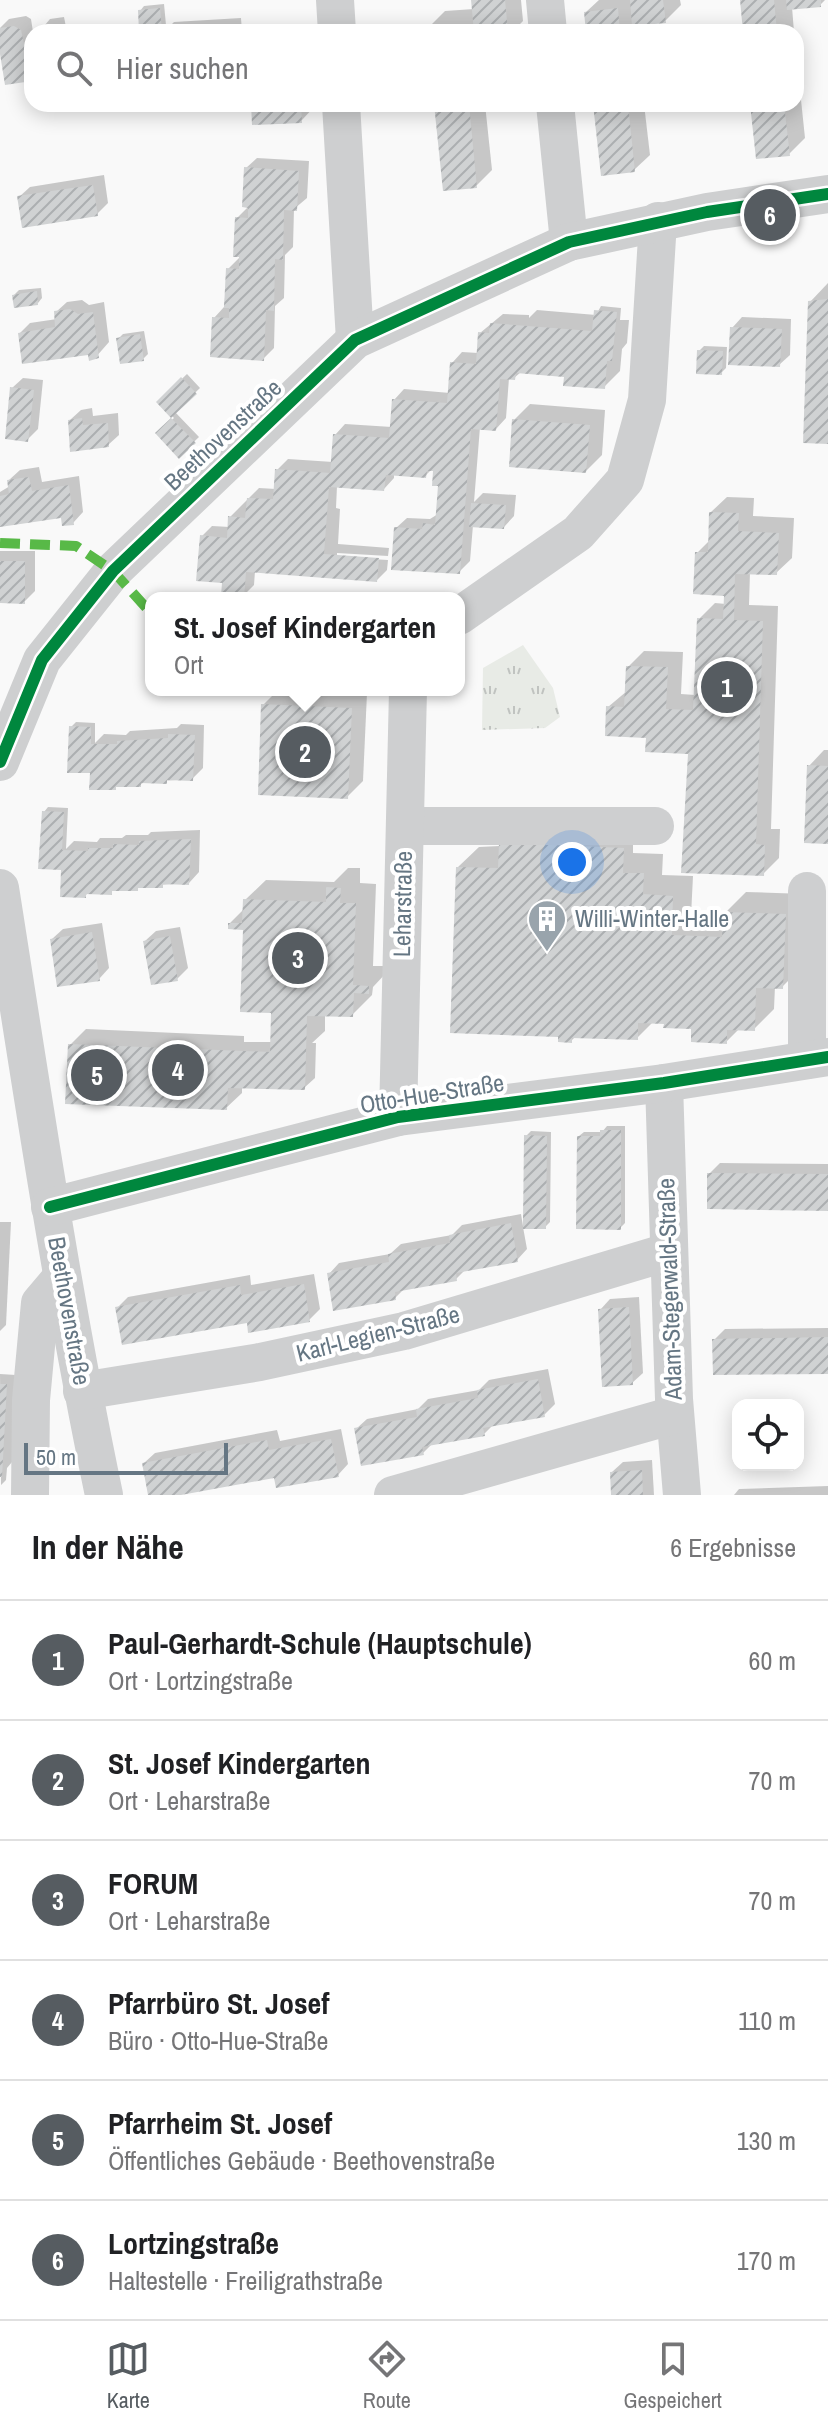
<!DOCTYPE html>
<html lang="de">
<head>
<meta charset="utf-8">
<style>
	:root { --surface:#fff; --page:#f6f6f6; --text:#202124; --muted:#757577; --line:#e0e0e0; --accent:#565c61 }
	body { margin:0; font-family:"Archivo Narrow",sans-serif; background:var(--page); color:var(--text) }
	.controls { position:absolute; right:24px; bottom:24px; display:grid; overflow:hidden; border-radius:16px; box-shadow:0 4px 20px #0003 }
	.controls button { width:72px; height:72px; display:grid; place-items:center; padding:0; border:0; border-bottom:2px solid var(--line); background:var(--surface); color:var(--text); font:40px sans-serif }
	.scale { position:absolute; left:24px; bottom:20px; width:204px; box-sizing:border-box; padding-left:8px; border:4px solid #657683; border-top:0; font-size:22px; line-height:28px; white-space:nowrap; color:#657683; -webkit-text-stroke:6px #fff; paint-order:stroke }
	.you { position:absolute; left:572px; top:862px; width:28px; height:28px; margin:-20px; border:6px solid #fff; border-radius:50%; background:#1a73e8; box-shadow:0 0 0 12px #1a73e833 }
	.badge { display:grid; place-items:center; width:52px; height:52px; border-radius:50%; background:var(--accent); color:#fff; font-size:26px; font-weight:700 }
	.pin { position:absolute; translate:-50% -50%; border:4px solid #fff; box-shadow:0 2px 8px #0006 }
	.popup { position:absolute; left:145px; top:592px; width:320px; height:104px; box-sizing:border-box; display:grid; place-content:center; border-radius:16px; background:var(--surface); filter:drop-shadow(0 2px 6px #0005); font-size:26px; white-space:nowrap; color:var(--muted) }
	.popup b { font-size:30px; color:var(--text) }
	.popup::after { content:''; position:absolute; left:50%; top:100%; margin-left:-16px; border:16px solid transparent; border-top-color:var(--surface) }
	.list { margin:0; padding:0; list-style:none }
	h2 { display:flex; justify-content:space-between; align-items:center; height:104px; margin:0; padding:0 32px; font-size:34px }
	h2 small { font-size:26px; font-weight:400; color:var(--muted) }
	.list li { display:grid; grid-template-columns:52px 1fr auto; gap:24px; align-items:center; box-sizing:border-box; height:120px; padding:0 32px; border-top:2px solid var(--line) }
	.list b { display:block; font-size:30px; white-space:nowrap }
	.list p { margin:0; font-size:26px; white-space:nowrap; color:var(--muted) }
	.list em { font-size:26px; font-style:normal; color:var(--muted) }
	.icon { flex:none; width:44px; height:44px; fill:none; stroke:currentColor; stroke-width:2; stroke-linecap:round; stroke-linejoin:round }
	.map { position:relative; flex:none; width:828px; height:1495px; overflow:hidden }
	.search { position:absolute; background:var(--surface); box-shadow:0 4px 20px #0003; left:24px; right:24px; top:24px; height:88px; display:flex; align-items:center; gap:20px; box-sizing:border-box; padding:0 28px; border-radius:24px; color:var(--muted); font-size:30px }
	.sheet { height:824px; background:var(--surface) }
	nav { display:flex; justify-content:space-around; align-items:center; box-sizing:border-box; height:112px; border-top:2px solid var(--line); background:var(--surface); font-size:22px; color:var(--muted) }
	nav a { display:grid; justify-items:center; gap:4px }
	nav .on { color:var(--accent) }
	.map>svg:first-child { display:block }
	.park { fill:url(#park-tufts) }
	.shadow { fill:#0003 }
	.building { fill:url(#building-hatch) }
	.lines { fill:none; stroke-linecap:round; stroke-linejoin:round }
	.minor { stroke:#cecfd0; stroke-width:38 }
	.quiet { stroke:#58b947; stroke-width:10; stroke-dasharray:20 10; stroke-linecap:butt }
	.cycleway-casing { stroke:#fff; stroke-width:17 }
	.cycleway { stroke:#00873e; stroke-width:12 }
	.labels { text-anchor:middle; stroke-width:8; stroke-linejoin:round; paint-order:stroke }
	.street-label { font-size:24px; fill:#657683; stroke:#fff }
	.poi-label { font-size:24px; fill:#657683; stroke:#fff; text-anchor:start }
</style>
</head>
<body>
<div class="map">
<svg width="828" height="1495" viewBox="0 0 828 1495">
	<defs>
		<pattern id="park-tufts" width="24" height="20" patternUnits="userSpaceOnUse" patternTransform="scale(2)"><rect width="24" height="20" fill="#e8ebe6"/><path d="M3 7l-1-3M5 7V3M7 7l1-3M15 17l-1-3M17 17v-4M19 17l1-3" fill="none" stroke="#c0c3c0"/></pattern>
		<pattern id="building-hatch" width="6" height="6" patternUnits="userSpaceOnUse" patternTransform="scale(2)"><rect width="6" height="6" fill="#d0d2d3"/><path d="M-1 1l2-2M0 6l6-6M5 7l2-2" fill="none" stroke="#acafb1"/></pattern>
	</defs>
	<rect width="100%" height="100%" fill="#f9f9f9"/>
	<path class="park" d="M523,645L553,688L560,717L545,728L482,730L483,668Z"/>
	<g class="shadow">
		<path d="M473,0H521L523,21L512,32H429V27L445,11L474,9Z"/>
		<path d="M599,0H680L681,5L665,21L636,24L637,32H588L586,12Z"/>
		<path d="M742,0H825L820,5L792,7L794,32H745Z"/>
		<path d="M164,4L166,25L161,30L140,11L144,6Z"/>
		<path d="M26,16L31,19L33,32L32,79L0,41V28L9,19Z"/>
		<path d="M64,17L67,32H39L50,19Z"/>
		<path d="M241,18L242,32H164L174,22Z"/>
		<path d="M110,27L111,32H78Z"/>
		<path d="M312,28V32H265L266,31Z"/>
		<path d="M796,52L805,138L789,154L752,104H796Z"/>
		<path d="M254,104H316V105L301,121Z"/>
		<path d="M436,104H485L492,170L476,186Z"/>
		<path d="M595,104H644L650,155L634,170Z"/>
		<path d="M257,158L309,161L307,198L294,209L293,247L285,255L284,298L275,306L274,348L264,358L214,318L224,307L228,269L242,255L237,218L249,206L246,168Z"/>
		<path d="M104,175L108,203L97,214L19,197L30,187Z"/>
		<path d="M828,283V442L810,302Z"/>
		<path d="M41,288L42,298L38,303L14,295L19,290Z"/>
		<path d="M82,300L89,305L104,302L109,342L95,358L90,353L20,333L30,323L57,319L56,312L67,302Z"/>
		<path d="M601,306L621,308L620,320H629L627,343L622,349L620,371L604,387L566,375L521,372L514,378H509L506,418L496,429L480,427L474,502L483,493L516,495L514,516L504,527L473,525L470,561L459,572L396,528L407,518L430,519L438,514L440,484L436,469H432L425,476L394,474V478L384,489L337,486L336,508L340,509L338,544L389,548L388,556L337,553V557L388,560L387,570L377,580L255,571L254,585L243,596L224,581L202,536L212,526L230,527V517L259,488L276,489L277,470L288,459L333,462L335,435L345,424L392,427L394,400L404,389L450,393L452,363L462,352L478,353L480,333L503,314L529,315V318L537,310L596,315Z"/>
		<path d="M742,317L791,319L790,355L779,365L732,328Z"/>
		<path d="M144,331L148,354L143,359L118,339L123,334Z"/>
		<path d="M704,346L727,347L726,368L721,373L699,351Z"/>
		<path d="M187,374L200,388L175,412L199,437L179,456L158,433L174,418L158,402Z"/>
		<path d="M23,378L43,380L38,429L27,440L12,388Z"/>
		<path d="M530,404L605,410L602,455L586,471L514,420Z"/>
		<path d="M92,408L93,416L118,413L119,435L108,445L70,420L81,410Z"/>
		<path d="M39,467L42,482L79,476L83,512L73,523L63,516L0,525V492L10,486L9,480L20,470Z"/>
		<path d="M727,497L754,498L753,516L794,518L792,558L776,573L750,572L749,605L778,606L771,829H780L779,858L763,874L690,752L648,736L608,707L627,691L628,667L644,651L683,652L681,694L695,695L699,619L715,603L726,604V594L697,553L710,540L711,512Z"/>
		<path d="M0,551H35V591L24,602H0Z"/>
		<path d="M278,690L367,693L363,781L347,797L263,705Z"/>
		<path d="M76,722L95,723V743L104,734L126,735L130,731L177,728L181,724L204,725L203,768L192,779L144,782L140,785H118L115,788L92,771L71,727Z"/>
		<path d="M824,750H828V842L809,766Z"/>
		<path d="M48,807L68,808L66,849L74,841L97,842L100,838H122L126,835H148L151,832L200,830L199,872L189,883L141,886L137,889H115L111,892H89L85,896L63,864L44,812Z"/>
		<path d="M633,839V853L663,854L662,875L693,876L691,916L725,917V913L746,892L805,894L803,966L782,987L775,986L774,1009L754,1029H739L726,1042L693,1027L654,1021L637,1038L576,1036L571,1041L458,867L479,847Z"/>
		<path d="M348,868H360V883L376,884L373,966H388V971L373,987L372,995L352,1015L325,1014V1031L312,1043H316L315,1078L304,1088L242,1086V1093L226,1108L70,1045L86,1029L244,1036V1042H273V1011L245,928L230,923L245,908V900L266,880L334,882Z"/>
		<path d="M102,923L109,968L99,979L52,939L63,929Z"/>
		<path d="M180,927L188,968L177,979L145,941L156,931Z"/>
		<path d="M607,1126H625V1223L620,1228L579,1136L584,1132H602Z"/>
		<path d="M531,1131L551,1132L550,1222L545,1227H523L527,1249L517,1260L466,1269L456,1279L405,1288L395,1298L329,1274L339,1263L390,1254L401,1244L452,1235L462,1225L521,1214L523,1226L526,1136Z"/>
		<path d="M720,1163L828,1164V1209L709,1174Z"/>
		<path d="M0,1222H11L6,1325L0,1331Z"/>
		<path d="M314,1274L320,1309L309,1320L248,1321L117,1308L128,1297L250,1275L251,1285Z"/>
		<path d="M639,1297L643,1373L632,1383L600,1310L610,1299Z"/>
		<path d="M828,1328V1372L714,1340L725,1329Z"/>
		<path d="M548,1369L555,1404L544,1415L494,1424L484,1434L433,1443L423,1453L356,1429L367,1419L418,1409L428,1399L479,1390L489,1380Z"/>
		<path d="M0,1374L16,1375L12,1462L7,1468L6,1480L1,1485Z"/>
		<path d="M341,1429L348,1464L338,1475L276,1476L170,1495H150L144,1463L155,1453L277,1430L280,1441Z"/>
		<path d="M652,1460L654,1495H614L612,1472L623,1462Z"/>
		<path d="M828,1486V1495H734L739,1489Z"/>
	</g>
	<g class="building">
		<path d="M471,0H505L508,32H474Z"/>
		<path d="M630,0H663L666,23L632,26Z"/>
		<path d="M740,0H774L777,32H743Z"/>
		<path d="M786,0H821V7L787,10Z"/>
		<path d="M160,8L162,31L139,32L138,10Z"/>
		<path d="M618,8L620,32H586L584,12Z"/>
		<path d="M461,24V32H427V26Z"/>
		<path d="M14,26L21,30L24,44L32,43V81L5,85L0,54V28Z"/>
		<path d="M251,104H301L302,123L252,125Z"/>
		<path d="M434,104H469L477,188L443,191Z"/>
		<path d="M593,104H628L635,172L601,176Z"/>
		<path d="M750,104H784L790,156L756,159Z"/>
		<path d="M244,167L299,171L297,211L284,210L283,260L275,259L274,311L266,310L264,361L210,357L212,317L229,318V308H224L226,268L239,269V257H233L235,217L248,218V208L242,207Z"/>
		<path d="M93,185L98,216L22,228L17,196Z"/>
		<path d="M37,291L38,305L14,308L12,295Z"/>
		<path d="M828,299V444L803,443L808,301Z"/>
		<path d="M70,309L78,314L93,312L99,358L89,361L88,355L22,364L18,333L55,327L54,311Z"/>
		<path d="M594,310L617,312L612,361H607L605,389L563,386L564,377L516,373L515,380L500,379L496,431L471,429L460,574L391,570L394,527L422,529L423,523L435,525L438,486H432L433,471H427L426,478L386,475L384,491L329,487L324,554L379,558L377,582L246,572L244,598L221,596L222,583L196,581L200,535L227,538L228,516L245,518L247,498L273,499L275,469L330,473L333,434L389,438L392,399L447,403L450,362L476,364L478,332L489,333L490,323L592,331Z"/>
		<path d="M730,327L782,329L780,367L728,365Z"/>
		<path d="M140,334L144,361L120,364L116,338Z"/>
		<path d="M697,350L723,351L722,375L696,374Z"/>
		<path d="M181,377L197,394L171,418L156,402Z"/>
		<path d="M10,387L34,390L28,442L5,439Z"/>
		<path d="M82,418L83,425L108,423L109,447L70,452L68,420Z"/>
		<path d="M171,418L196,443L179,459L155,433Z"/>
		<path d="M512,419L590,425L586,473L509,467Z"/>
		<path d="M29,477L32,491L69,485L74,525L62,526L61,518L0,527V496L9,494L7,480Z"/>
		<path d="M471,503L506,505L504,529L469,527Z"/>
		<path d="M709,512L739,513L738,531L779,533L777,575L735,574L734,620L763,621L756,844L765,845L764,876L681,873L688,754L645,752L646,738L605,736L606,706L624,707L626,666L668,667L666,709L693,710L697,618L723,619L724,596L693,594L695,552H708Z"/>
		<path d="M0,561H25V604L0,603Z"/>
		<path d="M261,704L352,708L348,799L258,795Z"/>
		<path d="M69,726L91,727V744H117V741L168,738V734L195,735L193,781L167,780V784L141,783V787H116V790H89L90,773H67Z"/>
		<path d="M807,765L828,766V844L804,843Z"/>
		<path d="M42,811L64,812L62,850L88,851V848H113V844L139,845V841L191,839L189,885L163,884V888H138V891H112V895L86,894V898L60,897L61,870L38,869Z"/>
		<path d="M499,843L624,848L623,873H644L643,894L673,896L672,935L722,937L723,912L786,914L783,989L756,988L755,1031L727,1030V1044L691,1042V1029L663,1028L664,1024L638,1023V1040L572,1038V1043L558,1042V1037L450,1033L456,867L498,868Z"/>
		<path d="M326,887L341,888L340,903H356L353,985L369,986V994L354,993L353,1017L307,1016L305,1090L228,1088L227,1110L65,1104L68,1044L270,1052L271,1013L240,1012L243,930L228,929V923H242L243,899L326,902Z"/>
		<path d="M92,932L100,981L57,987L50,939Z"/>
		<path d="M170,936L178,981L151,985L143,941Z"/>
		<path d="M600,1130H621V1230L576,1229L577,1136H600Z"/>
		<path d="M524,1135L547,1136L546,1229H523Z"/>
		<path d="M707,1173L828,1174V1211L707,1209Z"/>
		<path d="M511,1223L518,1262L456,1273L457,1281L395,1292L396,1300L333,1311L327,1273L389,1262L388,1254L450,1243L449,1235Z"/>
		<path d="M304,1284L310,1322L248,1333L247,1323L122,1345L115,1307L240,1285L241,1295Z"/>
		<path d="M629,1307L633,1385L602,1387L598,1309Z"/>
		<path d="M828,1337V1374L713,1375L712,1339Z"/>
		<path d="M538,1379L545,1417L483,1428L485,1436L422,1447L424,1455L361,1466L354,1428L417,1417L416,1409L478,1398L477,1390Z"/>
		<path d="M0,1384H7L2,1477H0Z"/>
		<path d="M331,1439L339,1477L276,1488L274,1478L181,1495H148L142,1463L267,1440L269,1450Z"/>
		<path d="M642,1470L643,1495H611L610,1472Z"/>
	</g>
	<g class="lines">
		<g class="minor">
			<path d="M335,0L337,32"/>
			<path d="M545,0L548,32"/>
			<path d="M341,104L355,340"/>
			<path d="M555,104L569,242"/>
			<path d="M459,616L578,533L625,480L647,400L658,221"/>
			<path d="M0,762L42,660L113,571L355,340L569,242L707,212L828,194"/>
			<path d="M405,826H655"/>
			<path d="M0,888C32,1091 62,1294 104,1495"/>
			<path d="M807,1060V891"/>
			<path d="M664,1083L674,1399L682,1495"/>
			<path d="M398,1117L408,690"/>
			<path d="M50,1207L398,1117L664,1083L828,1057"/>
			<path d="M82,1391L260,1362L404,1331L668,1252"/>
			<path d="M30,1495L31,1400L40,1303L62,1277"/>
			<path d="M393,1495L674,1415"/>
		</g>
		<path class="quiet" d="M0,543L76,546L113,571L151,613"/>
		<defs>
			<g id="cycleway">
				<path d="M0,762L42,660L113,571L355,340L569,242L707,212L828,194"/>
				<path d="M50,1207L398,1117L664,1083L828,1057"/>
			</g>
		</defs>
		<use href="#cycleway" class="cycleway-casing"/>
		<use href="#cycleway" class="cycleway"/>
	</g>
	<defs>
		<symbol id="building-pin" viewBox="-11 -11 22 30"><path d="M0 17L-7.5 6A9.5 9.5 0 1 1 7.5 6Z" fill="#99a4ac" stroke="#fff"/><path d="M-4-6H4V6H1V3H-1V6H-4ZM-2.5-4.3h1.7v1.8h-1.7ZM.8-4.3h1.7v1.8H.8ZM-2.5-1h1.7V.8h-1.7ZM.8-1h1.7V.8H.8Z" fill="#fff"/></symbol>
	</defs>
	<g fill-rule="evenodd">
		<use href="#building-pin" x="525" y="897" width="44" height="60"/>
	</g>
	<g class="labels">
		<g class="street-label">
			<text transform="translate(223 435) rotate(-43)" y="8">Beethovenstraße</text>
			<text transform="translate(403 904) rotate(-89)" y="8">Leharstraße</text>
			<text transform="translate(432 1094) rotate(-9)" y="8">Otto-Hue-Straße</text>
			<text transform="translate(670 1289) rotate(-92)" y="8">Adam-Stegerwald-Straße</text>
			<text transform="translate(69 1311) rotate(80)" y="8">Beethovenstraße</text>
			<text transform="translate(378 1334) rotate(-14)" y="8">Karl-Legien-Straße</text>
		</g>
		<g class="poi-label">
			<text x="575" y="927">Willi-Winter-Halle</text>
		</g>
	</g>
</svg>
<div class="controls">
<button><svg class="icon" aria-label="locate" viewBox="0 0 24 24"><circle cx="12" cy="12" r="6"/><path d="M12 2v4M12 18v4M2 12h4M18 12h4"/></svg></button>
</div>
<div class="scale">50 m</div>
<div class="you"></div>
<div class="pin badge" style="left:727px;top:687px">1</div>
<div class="pin badge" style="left:305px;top:752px">2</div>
<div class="popup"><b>St. Josef Kindergarten</b>Ort</div>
<div class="pin badge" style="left:298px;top:958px">3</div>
<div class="pin badge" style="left:178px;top:1070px">4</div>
<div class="pin badge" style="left:97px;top:1075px">5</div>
<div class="pin badge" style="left:770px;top:215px">6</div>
<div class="search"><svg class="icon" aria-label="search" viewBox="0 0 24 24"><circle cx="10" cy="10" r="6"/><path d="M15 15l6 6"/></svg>Hier suchen</div>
</div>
<section class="sheet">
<h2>In der Nähe<small>6 Ergebnisse</small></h2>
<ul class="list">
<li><span class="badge">1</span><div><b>Paul-Gerhardt-Schule (Hauptschule)</b><p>Ort · Lortzingstraße</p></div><em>60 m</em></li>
<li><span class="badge">2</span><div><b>St. Josef Kindergarten</b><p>Ort · Leharstraße</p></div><em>70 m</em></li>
<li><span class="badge">3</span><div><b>FORUM</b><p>Ort · Leharstraße</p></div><em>70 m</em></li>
<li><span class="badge">4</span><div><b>Pfarrbüro St. Josef</b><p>Büro · Otto-Hue-Straße</p></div><em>110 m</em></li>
<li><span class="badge">5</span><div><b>Pfarrheim St. Josef</b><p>Öffentliches Gebäude · Beethovenstraße</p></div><em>130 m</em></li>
<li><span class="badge">6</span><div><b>Lortzingstraße</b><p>Haltestelle · Freiligrathstraße</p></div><em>170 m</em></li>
</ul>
</section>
<nav>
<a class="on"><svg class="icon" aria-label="map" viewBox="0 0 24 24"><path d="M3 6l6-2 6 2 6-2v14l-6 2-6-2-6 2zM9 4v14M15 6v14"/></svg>Karte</a>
<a><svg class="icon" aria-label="directions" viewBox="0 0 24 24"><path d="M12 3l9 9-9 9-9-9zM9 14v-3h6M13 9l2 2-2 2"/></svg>Route</a>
<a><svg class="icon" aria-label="saved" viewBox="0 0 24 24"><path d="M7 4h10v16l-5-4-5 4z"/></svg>Gespeichert</a>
</nav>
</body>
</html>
